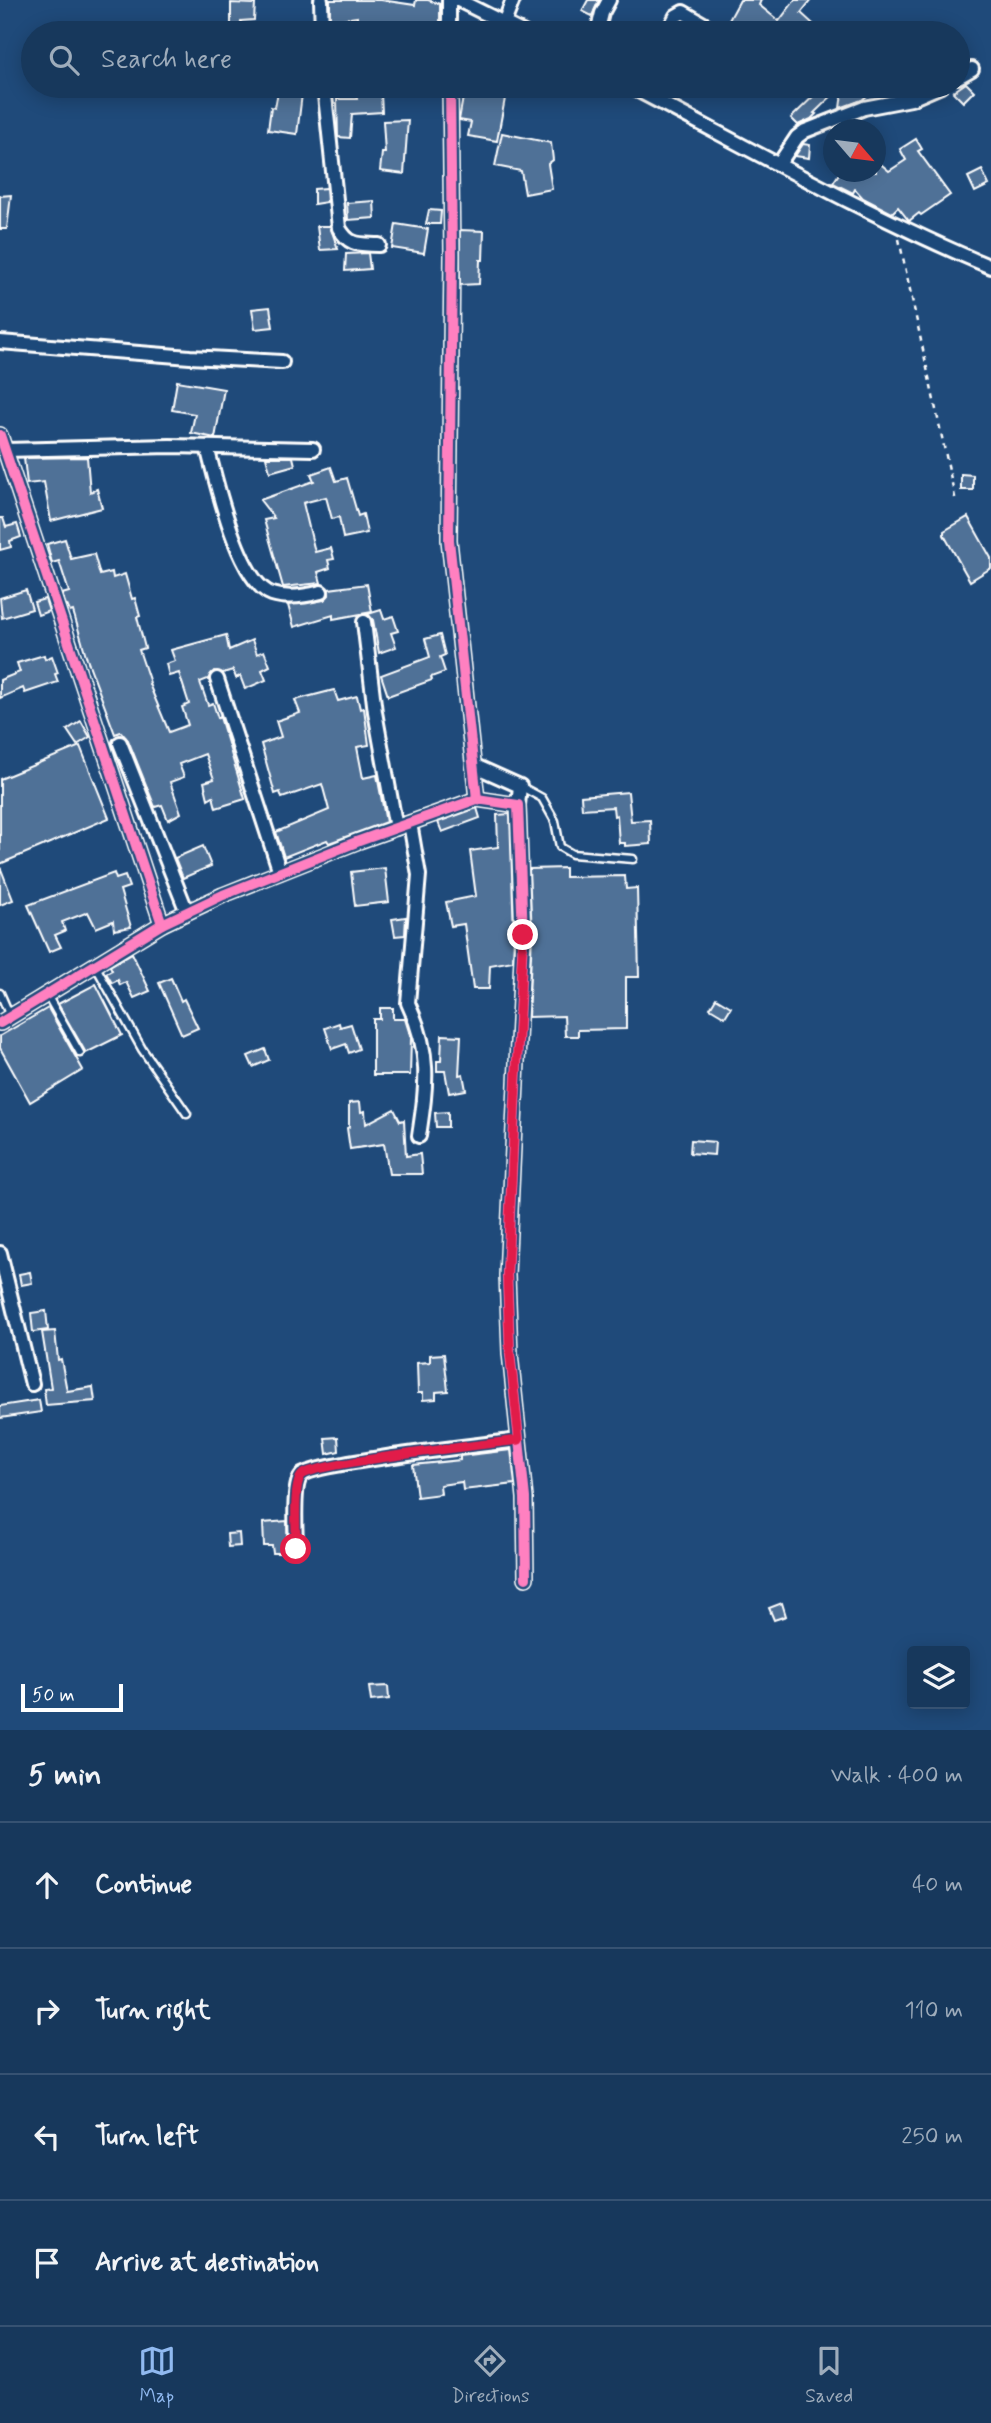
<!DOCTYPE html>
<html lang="en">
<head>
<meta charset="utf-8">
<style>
	:root { --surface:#17385c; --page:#244365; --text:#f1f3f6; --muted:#9eacbb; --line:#365272; --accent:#90b9f0 }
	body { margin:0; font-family:Mynerve,sans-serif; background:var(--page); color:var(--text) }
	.controls { position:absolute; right:21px; bottom:21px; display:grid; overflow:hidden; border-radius:7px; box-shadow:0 4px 18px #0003 }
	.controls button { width:63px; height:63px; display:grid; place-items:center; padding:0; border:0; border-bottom:2px solid var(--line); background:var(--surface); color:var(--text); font:35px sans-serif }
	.compass { position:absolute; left:823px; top:119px; width:63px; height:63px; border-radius:50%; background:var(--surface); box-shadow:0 4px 18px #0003; rotate:118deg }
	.scale { position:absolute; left:21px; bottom:18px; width:102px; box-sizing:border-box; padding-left:7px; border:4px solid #fff; border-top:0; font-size:19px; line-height:24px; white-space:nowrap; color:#fff; -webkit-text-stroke:5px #1f4a7a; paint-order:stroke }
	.stop { position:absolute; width:21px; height:21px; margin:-16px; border:5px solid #e11d48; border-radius:50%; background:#fff }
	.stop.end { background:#e11d48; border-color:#fff; box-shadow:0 2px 7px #0008 }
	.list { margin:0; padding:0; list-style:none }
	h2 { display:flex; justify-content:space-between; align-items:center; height:91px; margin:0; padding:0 28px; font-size:30px }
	h2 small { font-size:23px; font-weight:400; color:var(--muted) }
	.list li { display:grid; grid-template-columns:46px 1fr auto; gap:21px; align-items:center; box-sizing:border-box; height:126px; padding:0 28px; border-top:2px solid var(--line) }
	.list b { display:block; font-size:26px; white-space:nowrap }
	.list em { font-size:23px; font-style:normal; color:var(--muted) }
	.icon { flex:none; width:38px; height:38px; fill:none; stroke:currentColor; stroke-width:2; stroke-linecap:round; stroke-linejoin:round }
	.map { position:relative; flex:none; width:991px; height:1730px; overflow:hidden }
	.search { position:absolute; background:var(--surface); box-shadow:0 4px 18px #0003; left:21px; right:21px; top:21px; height:77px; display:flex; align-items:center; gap:18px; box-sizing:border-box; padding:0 24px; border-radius:38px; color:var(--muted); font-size:26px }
	.sheet { height:595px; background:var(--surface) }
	nav { display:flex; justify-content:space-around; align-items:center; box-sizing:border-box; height:98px; border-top:2px solid var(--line); background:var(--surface); font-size:19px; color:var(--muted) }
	nav a { display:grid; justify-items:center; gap:4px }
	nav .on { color:var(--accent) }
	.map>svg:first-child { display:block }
	.building { fill:#507197; stroke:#fff; stroke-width:2 }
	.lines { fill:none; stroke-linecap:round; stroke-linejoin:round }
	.lane-casing { stroke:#fff; stroke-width:11 }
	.street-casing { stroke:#fff; stroke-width:18 }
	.path { stroke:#fff; stroke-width:2.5; stroke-dasharray:5 5; stroke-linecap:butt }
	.lane { stroke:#1f4a7a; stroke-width:6 }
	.street { stroke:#1f4a7a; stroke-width:12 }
	.cycleway-casing { stroke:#1f4a7a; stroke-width:15 }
	.cycleway { stroke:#ff80c0; stroke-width:10 }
	.route { stroke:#e11d48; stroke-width:9 }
</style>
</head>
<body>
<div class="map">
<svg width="991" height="1730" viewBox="0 0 991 1730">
	<rect width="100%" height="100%" fill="#1f4a7a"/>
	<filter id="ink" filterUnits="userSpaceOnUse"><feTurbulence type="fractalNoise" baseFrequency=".0143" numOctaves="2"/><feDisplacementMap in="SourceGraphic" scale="14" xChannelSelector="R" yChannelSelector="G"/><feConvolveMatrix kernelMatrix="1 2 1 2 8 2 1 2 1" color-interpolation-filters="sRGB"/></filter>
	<g filter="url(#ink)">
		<g class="building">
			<path d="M330,0H381L415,5L416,0H428L440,4V33L389,27L390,23L357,24V17L330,21Z"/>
			<path d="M588,0H599L592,16L582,11Z"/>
			<path d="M740,0H761L759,5L779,21L795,0H811L801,13L823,33H761L749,24L744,33H722Z"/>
			<path d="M231,3L255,4L254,20L241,21L240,33H231Z"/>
			<path d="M966,83L974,91L963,102L953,92Z"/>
			<path d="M279,86H303L297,134L268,130L271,107L275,108Z"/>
			<path d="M465,86L507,88L497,141L468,136L471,122L459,120Z"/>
			<path d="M824,86H842L814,113L816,114L811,119L798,125L791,118Z"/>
			<path d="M843,86H878L862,100L840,108Z"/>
			<path d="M356,94H381L382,112L352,114L350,138L338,137L337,99H357Z"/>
			<path d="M408,120L404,174L380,171L382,153H385L383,121Z"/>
			<path d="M502,133L551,143L553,160L548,164L552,189L525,194L521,171L495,166Z"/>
			<path d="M916,139L922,149L918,151L950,195L921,215L919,213L909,221L898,207L892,213L863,198L855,189L853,193L833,183L840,172H876V160L889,171L906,160L900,149Z"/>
			<path d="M803,144L810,145L809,158L795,156Z"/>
			<path d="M982,170L989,185L975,192L968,177Z"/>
			<path d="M326,188L327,202L314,204V189Z"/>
			<path d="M11,195L7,229H0V196Z"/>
			<path d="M374,201L375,218L348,220L347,203Z"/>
			<path d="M429,210L441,211L440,224H426Z"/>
			<path d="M396,224L428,229L424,253L392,248Z"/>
			<path d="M317,226H330L338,249L320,250Z"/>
			<path d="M460,230L484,231L483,260H480L479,284L460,285Z"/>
			<path d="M368,253L370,269L345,271L346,254Z"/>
			<path d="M270,307L273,327L255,329L252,309Z"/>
			<path d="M177,381L224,389L215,438L191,433L195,414L172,410Z"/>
			<path d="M87,457L90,492L97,489L102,508L51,521L44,482L27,484L24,458Z"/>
			<path d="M266,457H293L295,465L270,472Z"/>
			<path d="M331,467L336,481L347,478L358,516L363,514L367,533L343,538L339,517L332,519L326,497L303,503L315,552L331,548L334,559L328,560L330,568L318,572L321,583L283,587L264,520L274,518L260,500L314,481L311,474Z"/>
			<path d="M961,474L973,475V490H961Z"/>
			<path d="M968,517L991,558V568L970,581L944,535V531Z"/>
			<path d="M0,518H3L6,527L17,524L21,537L10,541L11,547L0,550Z"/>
			<path d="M65,539L71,559L94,554L100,575L112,572L113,578L125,574L132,599L135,598L140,616L137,617L145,648L139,650L150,683L149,684L169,732L188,725L182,707L189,704L179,673L169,676L166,664L175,661L171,650L226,635L229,650L252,640L257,654L264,651L270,666L262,670L266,680L245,689L240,676L236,678L233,670L223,673L214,671L208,679L200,682L208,705L213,703L218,718L220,717L245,799L216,808L213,796L208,799L204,782L214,779L205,754L179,764L184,777L170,782L181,813L168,820L162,805L155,807L128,740L121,732L115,734L87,659L73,611L70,612L67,605H66L62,594L69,592L59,561L52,563L47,544Z"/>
			<path d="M367,584L372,612L333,619V615L294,627L288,605L324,600L329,595V589Z"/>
			<path d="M26,590L32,609L2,618L0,598Z"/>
			<path d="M45,599L49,611L38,615L34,602Z"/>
			<path d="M381,610L384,619L393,616L398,631L391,633L396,647L379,653L373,620L368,614Z"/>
			<path d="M440,635L445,655L440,657L445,672L431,677L432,680L388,696L381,675L430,657L425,639Z"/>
			<path d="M44,655L45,659L52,656L58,673L55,674L58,682L25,693L23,688L0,698V680L20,672L17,663Z"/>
			<path d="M334,690L338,701L357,696L360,709L364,708L369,745L357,747L363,778L377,775L386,822L329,843L327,840L284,857L276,832L329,810L322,784L282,798L280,792L275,794L261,744L281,737L276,721L300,713L295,700Z"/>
			<path d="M81,721L90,737L77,745L67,730Z"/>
			<path d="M80,746L109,818L0,864V779Z"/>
			<path d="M628,792L631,821L650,820L651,844L625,846V843H619L617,815L614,816L613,807L582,809L581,796Z"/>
			<path d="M477,808L480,818L442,832L438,822Z"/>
			<path d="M510,814L514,935L513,961L490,965L489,989H473L464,924L451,926L446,902L476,896L470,851L498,847L497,815Z"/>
			<path d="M203,846L211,866L183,878L175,858Z"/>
			<path d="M385,868L389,902L355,906L351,872Z"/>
			<path d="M565,868V877L625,876L626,889L637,888L639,977H626V1029L578,1030V1036H565L564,1016L528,1017L532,935L529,869Z"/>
			<path d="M1,869L13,900L0,905V870Z"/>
			<path d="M114,873L116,879L125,876L129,887L120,890L131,927L114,930L113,921L96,928L88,912L62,922L65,931L55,935L61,947L49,952L28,905Z"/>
			<path d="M406,917L405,935L395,936L392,919Z"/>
			<path d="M132,953L150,991L134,998L126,982L120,985L118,980L112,983L106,973L112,970L110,966Z"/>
			<path d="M171,978L181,1001L184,999L198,1028L182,1035L159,983Z"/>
			<path d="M96,984L122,1035L86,1053L58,1004Z"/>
			<path d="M716,998L731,1007L725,1017L710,1008Z"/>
			<path d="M48,1008L83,1070L30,1102L0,1048V1036Z"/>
			<path d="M380,1008H393V1019H405L411,1038L410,1075H373V1019H380Z"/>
			<path d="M339,1023L340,1027L351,1024L359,1049L349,1053L346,1044L332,1049L325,1028Z"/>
			<path d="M442,1035L461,1036L459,1075L463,1074L466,1090L449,1093L445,1071H437V1061H441Z"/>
			<path d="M265,1049L269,1060L253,1067L248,1056Z"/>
			<path d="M360,1102L361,1112L365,1111L366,1124L394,1109L400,1121L404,1120L406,1156L420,1154L422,1174H389L384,1144L350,1149L347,1128L349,1127V1103Z"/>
			<path d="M448,1112V1127H436L435,1113Z"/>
			<path d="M691,1140L715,1142L714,1155L690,1153Z"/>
			<path d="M30,1272L32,1283L21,1285L19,1274Z"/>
			<path d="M46,1311L48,1330L33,1332L31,1313Z"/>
			<path d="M55,1331L58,1360L61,1359L67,1391L93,1387L95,1401L46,1405L44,1389L51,1388L42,1332Z"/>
			<path d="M444,1354L448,1391L436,1392V1399L423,1400V1393H418L417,1363L430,1362V1355Z"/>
			<path d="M39,1400L41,1412L0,1418V1406Z"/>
			<path d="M338,1437L339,1451L327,1454L325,1438Z"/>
			<path d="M511,1450L515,1484L463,1490L462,1482L440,1485L441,1494L417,1497L413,1465L460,1460V1456Z"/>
			<path d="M287,1521L288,1553H273L272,1546H264L263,1523Z"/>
			<path d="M239,1533L240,1546L228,1547L227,1534Z"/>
			<path d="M782,1603L786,1616L774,1620L769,1608Z"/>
			<path d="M388,1686L389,1699L371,1701L369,1687Z"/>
		</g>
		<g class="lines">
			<defs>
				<g id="lane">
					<path d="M520,786L542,798L555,821L560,847L572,854L633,859"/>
					<path d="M95,965L142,1049L187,1114"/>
					<path d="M0,993L10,1016"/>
					<path d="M47,995L80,1053"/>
				</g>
				<g id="street">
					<path d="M321,0L322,33"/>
					<path d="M449,0V33"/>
					<path d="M458,0L524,33"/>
					<path d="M504,23L513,0"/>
					<path d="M597,33L602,13L609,0"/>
					<path d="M667,33L676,16L683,12L714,30"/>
					<path d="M958,77L972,69"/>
					<path d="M324,86L339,228C350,247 359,244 379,245"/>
					<path d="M450,86L452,255L449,540L477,799"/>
					<path d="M629,86C749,148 866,215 991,267"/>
					<path d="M779,164L797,137L805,131L864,108L911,99L941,86"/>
					<path d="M0,342L190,357L282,362"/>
					<path d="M0,435L162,924"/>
					<path d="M207,447C216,480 238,582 272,594C287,599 306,596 321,592"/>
					<path d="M6,450L170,446L313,449"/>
					<path d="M364,622L375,712L396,828"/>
					<path d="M217,679L280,872"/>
					<path d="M120,743L187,912"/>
					<path d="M473,765L520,786L518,805"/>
					<path d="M410,823L419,875L408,1003C431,1053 427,1083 419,1136"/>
					<path d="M0,1023L162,924L223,895L359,841L477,799L518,805L523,935L507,1275L510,1353L525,1498L526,1578"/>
					<path d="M0,1253L32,1384"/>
					<path d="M296,1549C296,1534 292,1484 302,1475C315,1463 489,1444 519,1440"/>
				</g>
			</defs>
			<use href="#lane" class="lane-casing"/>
			<use href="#street" class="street-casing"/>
			<path class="path" d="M899,239L956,502"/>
			<use href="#lane" class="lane"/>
			<use href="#street" class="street"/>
			<defs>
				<g id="cycleway">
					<path d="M450,86L452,255L449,540L477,799"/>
					<path d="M0,435L162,924"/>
					<path d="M0,1023L162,924L223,895L359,841L477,799L518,805L523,935L507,1275L510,1353L525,1498L526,1578"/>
				</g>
			</defs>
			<use href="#cycleway" class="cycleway-casing"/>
			<use href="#cycleway" class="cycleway"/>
		</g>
	</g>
	<g class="lines" filter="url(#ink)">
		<path class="route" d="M296,1549C297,1534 292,1484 302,1475C315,1463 489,1444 519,1440L510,1353L507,1275L523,935"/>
	</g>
</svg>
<div class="controls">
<button><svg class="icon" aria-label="layers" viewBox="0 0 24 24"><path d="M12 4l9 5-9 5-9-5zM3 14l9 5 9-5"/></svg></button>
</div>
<svg class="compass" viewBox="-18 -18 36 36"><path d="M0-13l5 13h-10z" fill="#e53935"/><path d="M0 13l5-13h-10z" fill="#9eacbb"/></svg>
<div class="scale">50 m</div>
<div class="stop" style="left:296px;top:1549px"></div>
<div class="stop end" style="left:523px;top:935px"></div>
<div class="search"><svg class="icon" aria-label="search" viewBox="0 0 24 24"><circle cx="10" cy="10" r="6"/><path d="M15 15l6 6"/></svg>Search here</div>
</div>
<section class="sheet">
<h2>5 min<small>Walk · 400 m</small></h2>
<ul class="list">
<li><svg class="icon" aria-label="ahead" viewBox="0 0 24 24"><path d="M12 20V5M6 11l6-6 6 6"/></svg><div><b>Continue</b></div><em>40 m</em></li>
<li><svg class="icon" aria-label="right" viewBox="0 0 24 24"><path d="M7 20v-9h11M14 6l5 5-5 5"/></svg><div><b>Turn right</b></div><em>110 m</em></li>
<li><svg class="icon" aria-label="left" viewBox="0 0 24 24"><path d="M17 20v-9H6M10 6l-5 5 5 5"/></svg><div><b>Turn left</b></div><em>250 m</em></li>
<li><svg class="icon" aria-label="arrive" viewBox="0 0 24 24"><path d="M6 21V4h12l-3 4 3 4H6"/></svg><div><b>Arrive at destination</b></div></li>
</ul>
</section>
<nav>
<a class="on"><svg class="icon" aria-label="map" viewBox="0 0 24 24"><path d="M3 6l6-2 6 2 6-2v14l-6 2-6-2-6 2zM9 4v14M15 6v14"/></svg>Map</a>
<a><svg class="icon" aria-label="directions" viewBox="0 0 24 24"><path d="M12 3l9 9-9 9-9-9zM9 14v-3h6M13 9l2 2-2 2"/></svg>Directions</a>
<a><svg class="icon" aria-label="saved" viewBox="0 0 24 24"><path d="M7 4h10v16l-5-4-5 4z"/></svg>Saved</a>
</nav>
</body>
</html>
